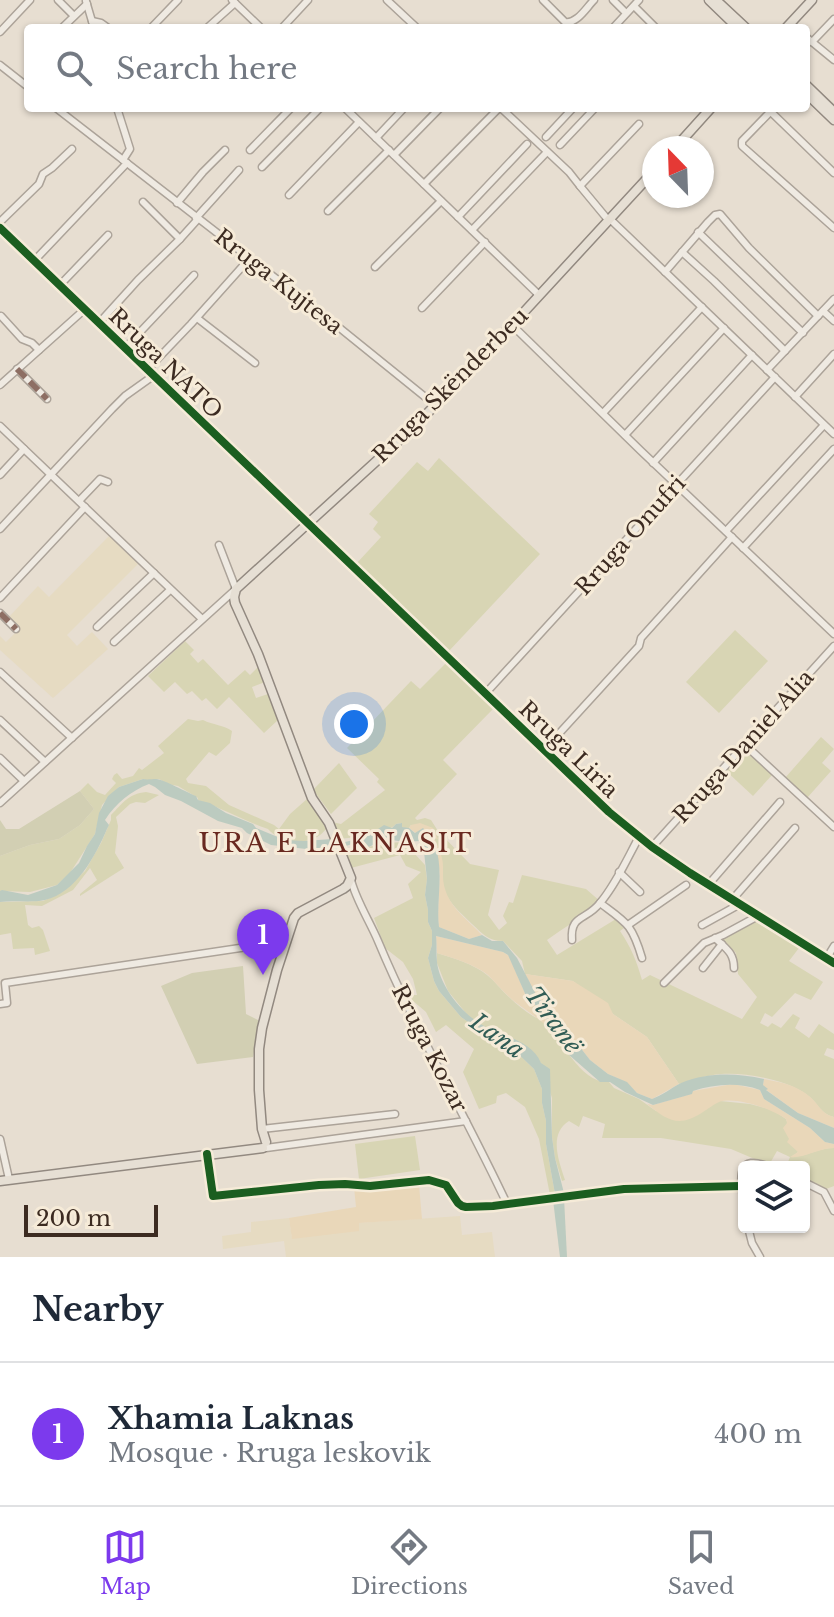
<!DOCTYPE html>
<html lang="en">
<head>
<meta charset="utf-8">
<style>
	:root { --surface:#fff; --page:#f2f2f3; --text:#1f2937; --muted:#747a83; --line:#e0e1e3; --accent:#7c3aed }
	body { margin:0; font-family:"Libre Baskerville",serif; background:var(--page); color:var(--text) }
	.controls { position:absolute; right:24px; bottom:24px; display:grid; overflow:hidden; border-radius:8px; box-shadow:0 2px 6px #0004 }
	.controls button { width:72px; height:72px; display:grid; place-items:center; padding:0; border:0; border-bottom:2px solid var(--line); background:var(--surface); color:var(--text); font:40px sans-serif }
	.compass { position:absolute; left:642px; top:136px; width:72px; height:72px; border-radius:50%; background:var(--surface); box-shadow:0 2px 6px #0004; rotate:337deg }
	.scale { position:absolute; left:24px; bottom:20px; width:134px; box-sizing:border-box; padding-left:8px; border:4px solid #3c2b21; border-top:0; font-size:22px; line-height:28px; white-space:nowrap; color:#3c2b21; -webkit-text-stroke:6px #f6ebd8; paint-order:stroke }
	.you { position:absolute; left:354px; top:724px; width:28px; height:28px; margin:-20px; border:6px solid #fff; border-radius:50%; background:#1a73e8; box-shadow:0 0 0 12px #1a73e833 }
	.badge { display:grid; place-items:center; width:52px; height:52px; border-radius:50%; background:var(--accent); color:#fff; font-size:26px; font-weight:700 }
	.pin { position:absolute; translate:-50% -66px; filter:drop-shadow(0 2px 4px #0008) }
	.pin::after { content:''; position:absolute; top:42px; width:28px; height:24px; background:inherit; clip-path:polygon(0 0,100% 0,50% 100%) }
	.list { margin:0; padding:0; list-style:none }
	h2 { display:flex; justify-content:space-between; align-items:center; height:104px; margin:0; padding:0 32px; font-size:34px }
	h2 small { font-size:26px; font-weight:400; color:var(--muted) }
	.list li { display:grid; grid-template-columns:52px 1fr auto; gap:24px; align-items:center; box-sizing:border-box; height:144px; padding:0 32px; border-top:2px solid var(--line) }
	.list b { display:block; font-size:30px; white-space:nowrap }
	.list p { margin:0; font-size:26px; white-space:nowrap; color:var(--muted) }
	.list em { font-size:26px; font-style:normal; color:var(--muted) }
	.icon { flex:none; width:44px; height:44px; fill:none; stroke:currentColor; stroke-width:2; stroke-linecap:round; stroke-linejoin:round }
	.map { position:relative; flex:none; width:834px; height:1257px; overflow:hidden }
	.search { position:absolute; background:var(--surface); box-shadow:0 2px 6px #0004; left:24px; right:24px; top:24px; height:88px; display:flex; align-items:center; gap:20px; box-sizing:border-box; padding:0 28px; border-radius:8px; color:var(--muted); font-size:30px }
	.sheet { height:248px; background:var(--surface) }
	nav { display:flex; justify-content:space-around; align-items:center; box-sizing:border-box; height:112px; border-top:2px solid var(--line); background:var(--surface); font-size:22px; color:var(--muted) }
	nav a { display:grid; justify-items:center; gap:4px }
	nav .on { color:var(--accent) }
	.map>svg:first-child { display:block }
	.farmland { fill:#e6dbc2 }
	.green { fill:#d8d5b4 }
	.sand { fill:#e9d7b9 }
	.cemetery { fill:#d2cfb3 }
	.water { fill:#bccbc0 }
	.lines { fill:none; stroke-linecap:round; stroke-linejoin:round }
	.minor-casing { stroke:#aca399; stroke-width:9 }
	.major-casing { stroke:#928980; stroke-width:11 }
	.minor { stroke:#efeae2; stroke-width:6 }
	.major { stroke:#e6dfd4; stroke-width:8 }
	.quiet { stroke:#8d6e63; stroke-width:6; stroke-dasharray:12 6; stroke-linecap:butt }
	.cycleway-casing { stroke:#f6ebd8; stroke-width:13 }
	.cycleway { stroke:#1b5e20; stroke-width:8 }
	.labels { text-anchor:middle; stroke-width:6; stroke-linejoin:round; paint-order:stroke }
	.street-label { font-size:22px; fill:#3c2b21; stroke:#f6ebd8 }
	.water-label { font-size:24px; font-style:italic; fill:#305c55; stroke:#f6ebd8 }
	.quarter-label { font-size:26px; letter-spacing:2px; fill:#692920; stroke:#f6ebd8 }
</style>
</head>
<body>
<div class="map">
<svg width="834" height="1257" viewBox="0 0 834 1257">
	<rect width="100%" height="100%" fill="#e7ded1"/>
	<g class="farmland">
		<path d="M109,536L138,564L67,635L77,646L92,632L108,649L53,698L0,650V636L6,642L20,628L9,617L38,586L49,597Z"/>
		<path d="M460,1216L462,1235L492,1232L495,1257H286L284,1241L223,1249L222,1236L251,1232V1222L289,1218L292,1238L359,1230L358,1223Z"/>
	</g>
	<g class="green">
		<path d="M439,458L540,554L448,652L356,564L381,537L373,529L378,522L369,514L417,462L428,471Z"/>
		<path d="M735,630L768,661L719,713L686,682Z"/>
		<path d="M185,641L194,650L190,654L198,663L203,659L228,685L245,670L250,675L259,666L265,682L252,687L256,698L268,694L278,720L264,733L229,697L217,709L206,698L202,701L192,691L187,694L175,682L164,692L148,676Z"/>
		<path d="M446,663L493,709L443,760L457,774L415,818L417,820L425,818L431,820L438,831L470,864L499,870L488,915L499,930L507,923L503,916L509,902L513,903L522,875L586,889L601,902C584,916 565,927 547,940L557,955L616,919L624,928L620,931C631,947 637,962 642,980L650,975L742,1019L757,997L738,974L736,953L722,939L754,921L799,948L789,961L823,982L811,1000L795,993L772,1017L765,1013L760,1023L768,1027L772,1023L781,1028L793,1014L800,1018L795,1028L809,1038L819,1024L834,1034V1050L827,1048L824,1055L834,1059V1117C820,1114 817,1101 806,1094C786,1080 746,1072 721,1074C707,1075 693,1080 679,1084L647,1037L613,1014L573,981L525,974L522,961L503,941C488,941 483,934 472,924C463,915 454,908 447,896C437,875 439,849 432,828L411,825L408,829L402,827L401,823L396,824C390,831 381,828 376,835L339,839L332,822L341,824L385,790L377,782L379,779L347,748L411,681L420,689Z"/>
		<path d="M188,719L198,721L203,720C213,725 224,725 232,731L230,743L216,756L209,752L186,779L188,783L206,786L229,805L274,825L279,829L290,814L307,799L327,828C324,831 321,835 317,837C304,846 276,840 268,829C244,821 222,808 198,800V798L178,786L168,784L159,779L149,781L143,779L119,787L102,805L95,834L70,873L57,885L30,892L0,891V856L30,845L59,839L80,825L94,809L80,791L88,783L97,792L105,795L116,783L112,779L114,775L117,773L122,779L133,776L139,768L142,770L164,753L158,746Z"/>
		<path d="M821,737L834,749L822,763L831,771L807,798L785,778Z"/>
		<path d="M745,748L773,774L753,796L725,770Z"/>
		<path d="M339,763L357,788L331,814L313,790Z"/>
		<path d="M146,792L159,795L145,803L136,802L130,804L116,817L118,826L115,853L124,868L80,896V894L97,880L90,868L73,890L42,906L25,905L28,925L32,928L39,926L43,930L50,951L35,955L34,948L13,949L11,933L0,935V902L43,901L62,892L85,871L101,843L111,820V815C123,803 128,794 146,792Z"/>
		<path d="M404,842L425,865L427,879L425,895L428,910V922L432,931V945L428,958L434,981L439,991L461,1017L501,1045L513,1049L534,1069L542,1089V1103L546,1121V1144L555,1194L550,1195L539,1139L525,1107L506,1093L497,1096L496,1103L479,1109L463,1072L474,1049L446,1025L436,1032L426,1012L406,995H417L413,979L403,962L385,948L374,918L413,898L408,884L421,872L406,866L400,855L351,868L345,852L386,843Z"/>
		<path d="M437,953C453,958 474,964 487,975C495,981 501,990 509,997C516,1004 525,1011 533,1016C540,1020 537,1017 543,1022C563,1039 579,1083 609,1082L614,1088L639,1099L656,1111L720,1101L750,1104L773,1110L786,1119L798,1152L792,1157C807,1156 819,1148 834,1148V1186L826,1189L804,1180V1167H786L790,1157L777,1151L769,1165L731,1149L661,1138H602L605,1124L583,1116L579,1127L569,1121C548,1134 559,1161 565,1180L562,1181L555,1158L552,1137V1098L541,1063L505,1035L487,1029L469,1017L448,991L437,963Z"/>
		<path d="M415,1136L420,1170L359,1179L355,1144Z"/>
	</g>
	<g class="sand">
		<path d="M420,823L433,828L438,839L434,838C439,848 444,859 443,870C443,878 443,882 445,889C451,909 469,921 482,935L469,939L439,927C435,896 450,853 423,829L417,834L409,828L411,825Z"/>
		<path d="M436,936L503,952L509,956L527,998L539,1008L553,1033C542,1020 528,1012 515,1002C505,994 497,984 488,975C474,964 453,958 437,953Z"/>
		<path d="M525,974L573,981L608,1003L613,1014L647,1037L679,1084L652,1099L637,1093L626,1082L608,1074L590,1060L576,1042L565,1040L563,1029H566L554,1012L538,998Z"/>
		<path d="M764,1079C780,1082 796,1085 809,1096C819,1104 821,1114 834,1117V1128L798,1113L765,1089L763,1085Z"/>
		<path d="M733,1084L760,1090L764,1099L810,1128L825,1142L834,1144V1148C818,1148 804,1159 790,1157L798,1152L787,1142L789,1139L783,1128L787,1123L786,1119C772,1109 736,1096 719,1102C714,1104 708,1109 703,1112C679,1128 668,1121 647,1104L653,1105L691,1094L693,1091Z"/>
		<path d="M419,1185L422,1219L359,1223V1231L292,1239L289,1218L356,1207L354,1187L369,1189Z"/>
	</g>
	<g class="cemetery">
		<path d="M80,791L94,809L80,825L59,839L30,845L0,856V820L6,829H19Z"/>
		<path d="M243,966L246,1014L260,1021L253,1057L197,1064L161,986L192,973Z"/>
	</g>
	<g class="water">
		<path d="M143,779C147,780 152,779 156,779C165,780 186,792 196,796L198,800L210,803L226,813L253,824L256,828L285,840L304,841L332,839L335,846L326,849L315,850L271,845L247,833L242,828L218,821L181,801L165,795L155,787L149,784C131,791 116,803 105,820L109,825L107,829C96,855 76,893 45,900C31,903 14,900 0,902V891L2,890L28,895L57,885L79,863L87,846L95,834L99,813L108,796L119,787Z"/>
		<path d="M402,823V827L409,828L415,833L423,828C450,853 435,895 439,927L469,939L482,935L492,941H503L517,958L538,998L554,1012L560,1023L568,1031L563,1030L565,1040L576,1042L590,1060L608,1074L627,1082L637,1093L652,1099C663,1095 671,1088 681,1083C709,1072 736,1073 764,1079L763,1085L768,1089L766,1090L798,1113L834,1128V1144L825,1142L810,1128L764,1099L760,1090C738,1082 715,1084 693,1091L692,1094L653,1105L625,1092L610,1082H600L568,1054L540,1009L527,998L508,955L503,952L436,936C437,944 436,953 437,962C440,988 466,1019 490,1029C508,1037 533,1043 541,1063L550,1069L552,1137L555,1158L564,1193L555,1194L546,1144V1121L542,1103V1089L534,1069L513,1049L501,1045L461,1017L439,991L434,981L428,958L432,945V931L428,922V910L425,895L427,879L423,843L420,841L404,842L381,838C375,845 365,851 354,847L355,843L343,847L341,843L366,837L369,834L376,835L378,829L384,825L392,828L396,824Z"/>
		<path d="M564,1198L567,1257H560L553,1200Z"/>
	</g>
	<g class="lines">
		<defs>
			<g id="minor">
				<path d="M58,0L74,16"/>
				<path d="M232,0L261,28"/>
				<path d="M387,0L417,28"/>
				<path d="M543,0L565,22C577,24 586,8 594,0"/>
				<path d="M613,0L626,13"/>
				<path d="M86,1L94,28"/>
				<path d="M634,6L656,28"/>
				<path d="M92,21L101,23L108,28"/>
				<path d="M62,28L87,4"/>
				<path d="M151,28L178,0"/>
				<path d="M207,28L235,3"/>
				<path d="M282,28L308,0"/>
				<path d="M613,28L639,0"/>
				<path d="M0,32L30,0"/>
				<path d="M806,37L834,60"/>
				<path d="M812,42L834,19"/>
				<path d="M0,65L28,87"/>
				<path d="M56,108L336,325L435,405"/>
				<path d="M117,108L130,149L123,160"/>
				<path d="M345,108L539,295"/>
				<path d="M501,108L569,172L580,186"/>
				<path d="M774,108L742,141V146L834,228"/>
				<path d="M771,112L834,173"/>
				<path d="M546,137L573,108"/>
				<path d="M376,138L404,108"/>
				<path d="M560,145L595,108"/>
				<path d="M250,150L291,108"/>
				<path d="M394,155L440,108"/>
				<path d="M262,167L320,108"/>
				<path d="M424,184L499,108"/>
				<path d="M289,195L359,122"/>
				<path d="M177,203L203,172L225,150"/>
				<path d="M328,211L389,150"/>
				<path d="M458,217L527,144"/>
				<path d="M196,218L239,170"/>
				<path d="M610,219L834,434"/>
				<path d="M609,221L580,186L639,124"/>
				<path d="M0,222L39,184L43,174L52,168L72,149"/>
				<path d="M472,230L547,152"/>
				<path d="M698,232L803,333"/>
				<path d="M180,239L198,219"/>
				<path d="M682,252L714,281L785,351"/>
				<path d="M34,261L127,163"/>
				<path d="M375,267L441,201"/>
				<path d="M665,272L708,222L715,215L720,214L749,248L818,316"/>
				<path d="M60,285L108,235"/>
				<path d="M422,308L485,242"/>
				<path d="M823,311L834,321"/>
				<path d="M1,316L22,339L32,343L39,350"/>
				<path d="M197,318L255,363"/>
				<path d="M99,323L138,280L180,239L143,202"/>
				<path d="M512,325L641,451L834,634"/>
				<path d="M125,348L194,275"/>
				<path d="M17,369L47,399"/>
				<path d="M147,370L191,324L250,258"/>
				<path d="M767,370L834,299"/>
				<path d="M0,385L85,309"/>
				<path d="M795,397L834,354"/>
				<path d="M603,413L702,307"/>
				<path d="M0,426L202,619"/>
				<path d="M625,435L724,328"/>
				<path d="M653,463L752,355"/>
				<path d="M0,475L24,449"/>
				<path d="M79,501L100,479L108,482"/>
				<path d="M0,529L112,409L125,396L153,376"/>
				<path d="M726,531L824,425"/>
				<path d="M743,548L834,449"/>
				<path d="M0,598L85,507"/>
				<path d="M0,613L16,629"/>
				<path d="M97,627L154,573"/>
				<path d="M114,642L170,590"/>
				<path d="M0,672L72,738"/>
				<path d="M485,694L775,377"/>
				<path d="M0,720L45,762"/>
				<path d="M744,744L834,827"/>
				<path d="M544,750L639,646L641,638L732,537"/>
				<path d="M0,758L24,781"/>
				<path d="M0,803L236,589L219,545"/>
				<path d="M652,847L834,646"/>
				<path d="M619,872L640,892"/>
				<path d="M351,880C356,900 370,922 378,941C416,1032 466,1116 507,1204"/>
				<path d="M708,885L780,802"/>
				<path d="M732,900L795,828"/>
				<path d="M600,903C627,923 632,924 642,958"/>
				<path d="M628,925L686,885"/>
				<path d="M702,925L740,904"/>
				<path d="M715,938C725,948 734,952 734,968"/>
				<path d="M572,940C570,914 586,921 600,903C616,884 627,859 639,837"/>
				<path d="M826,959L834,946"/>
				<path d="M703,968L722,944"/>
				<path d="M664,983L704,943L723,935L758,916"/>
				<path d="M0,1004L7,1003L5,983L287,941"/>
				<path d="M262,1129L395,1114"/>
				<path d="M0,1139L9,1179"/>
				<path d="M266,1148L466,1121"/>
				<path d="M207,1154L213,1196L319,1185L345,1184L370,1186L429,1180L446,1185L458,1203L462,1206L466,1207L493,1206L624,1189L741,1186"/>
				<path d="M804,1182L824,1192L834,1211"/>
				<path d="M744,1205C741,1181 734,1152 769,1167"/>
				<path d="M748,1227L752,1243L760,1257"/>
			</g>
			<g id="major">
				<path d="M709,0L737,27"/>
				<path d="M716,0L746,28"/>
				<path d="M786,28L812,0"/>
				<path d="M806,85L834,112"/>
				<path d="M806,93L834,120"/>
				<path d="M675,148L711,108"/>
				<path d="M0,228L609,812L652,847L690,873L834,963"/>
				<path d="M266,1142L262,1129L259,1090V1049L262,1028L277,970L294,918L298,913L343,889L347,886L351,878L329,823L312,798L258,654L235,603L234,597L236,589L416,425L512,325L654,171"/>
				<path d="M0,1181L263,1148"/>
			</g>
		</defs>
		<use href="#minor" class="minor-casing"/>
		<use href="#major" class="major-casing"/>
		<use href="#minor" class="minor"/>
		<use href="#major" class="major"/>
		<g class="quiet">
			<path d="M17,369L47,399"/>
			<path d="M0,613L16,629"/>
		</g>
		<defs>
			<g id="cycleway">
				<path d="M0,228L609,812L652,847L690,873L834,963"/>
				<path d="M207,1154L213,1196L319,1185L345,1184L370,1186L429,1180L446,1185L458,1203L462,1206L466,1207L493,1206L624,1189L741,1186"/>
			</g>
		</defs>
		<use href="#cycleway" class="cycleway-casing"/>
		<use href="#cycleway" class="cycleway"/>
	</g>
	<g class="labels">
		<g class="street-label">
			<text transform="translate(279 281) rotate(38)" y="8">Rruga Kujtesa</text>
			<text transform="translate(166 363) rotate(44)" y="8">Rruga NATO</text>
			<text transform="translate(450 385) rotate(-45)" y="8">Rruga Skënderbeu</text>
			<text transform="translate(630 535) rotate(-48)" y="8">Rruga Onufri</text>
			<text transform="translate(743 746) rotate(-48)" y="8">Rruga Daniel Alia</text>
			<text transform="translate(569 749) rotate(44)" y="8">Rruga Liria</text>
			<text transform="translate(430 1048) rotate(63)" y="8">Rruga Kozar</text>
		</g>
		<g class="water-label">
			<text transform="translate(553 1020) rotate(53)" y="8">Tiranë</text>
			<text transform="translate(497 1036) rotate(35)" y="8">Lana</text>
		</g>
		<g class="quarter-label">
			<text x="336" y="852">URA E LAKNASIT</text>
		</g>
	</g>
</svg>
<div class="controls">
<button><svg class="icon" aria-label="layers" viewBox="0 0 24 24"><path d="M12 4l9 5-9 5-9-5zM3 14l9 5 9-5"/></svg></button>
</div>
<svg class="compass" viewBox="-18 -18 36 36"><path d="M0-13l5 13h-10z" fill="#e53935"/><path d="M0 13l5-13h-10z" fill="#747a83"/></svg>
<div class="scale">200 m</div>
<div class="you"></div>
<div class="pin badge" style="left:263px;top:975px">1</div>
<div class="search"><svg class="icon" aria-label="search" viewBox="0 0 24 24"><circle cx="10" cy="10" r="6"/><path d="M15 15l6 6"/></svg>Search here</div>
</div>
<section class="sheet">
<h2>Nearby<small></small></h2>
<ul class="list">
<li><span class="badge">1</span><div><b>Xhamia Laknas</b><p>Mosque · Rruga leskovik</p></div><em>400 m</em></li>
</ul>
</section>
<nav>
<a class="on"><svg class="icon" aria-label="map" viewBox="0 0 24 24"><path d="M3 6l6-2 6 2 6-2v14l-6 2-6-2-6 2zM9 4v14M15 6v14"/></svg>Map</a>
<a><svg class="icon" aria-label="directions" viewBox="0 0 24 24"><path d="M12 3l9 9-9 9-9-9zM9 14v-3h6M13 9l2 2-2 2"/></svg>Directions</a>
<a><svg class="icon" aria-label="saved" viewBox="0 0 24 24"><path d="M7 4h10v16l-5-4-5 4z"/></svg>Saved</a>
</nav>
</body>
</html>
